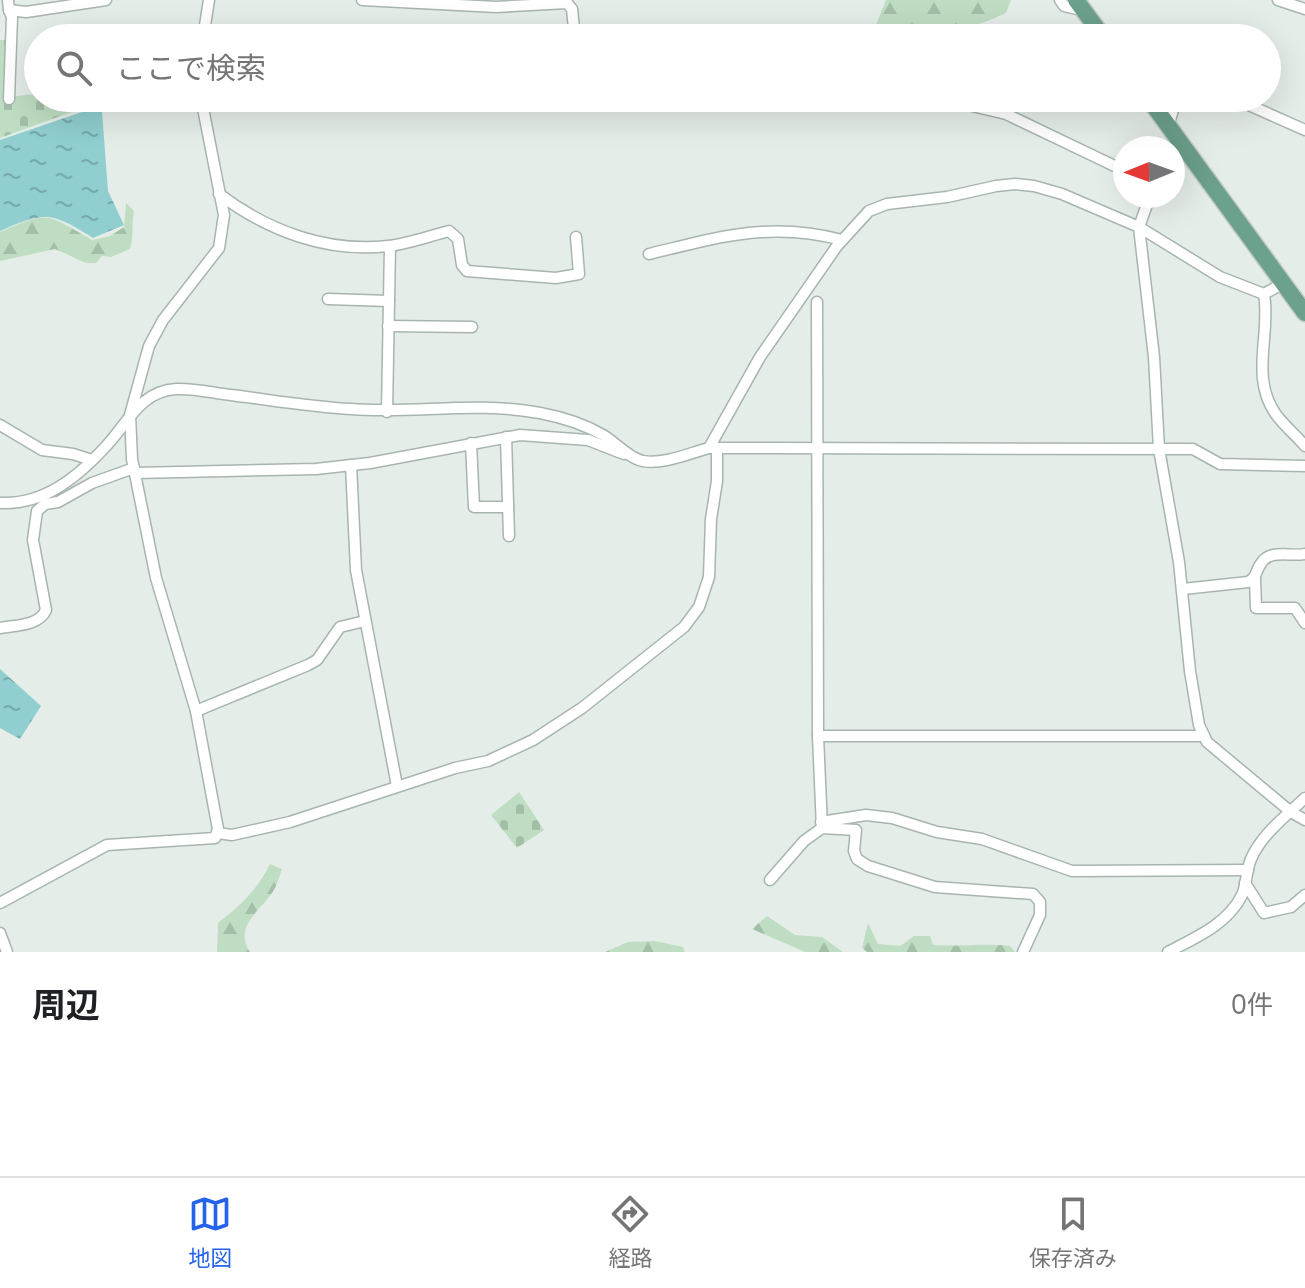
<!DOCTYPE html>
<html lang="ja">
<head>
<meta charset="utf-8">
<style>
	:root { --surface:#fff; --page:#f6f6f6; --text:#202124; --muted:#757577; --line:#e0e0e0; --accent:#2563eb }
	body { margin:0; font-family:Poppins,"Noto Sans JP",sans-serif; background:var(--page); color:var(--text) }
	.compass { position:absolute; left:1113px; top:136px; width:72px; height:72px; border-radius:50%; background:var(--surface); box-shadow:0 8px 32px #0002; rotate:269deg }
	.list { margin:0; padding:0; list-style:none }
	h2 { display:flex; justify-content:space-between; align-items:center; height:104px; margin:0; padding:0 32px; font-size:34px }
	h2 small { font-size:26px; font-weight:400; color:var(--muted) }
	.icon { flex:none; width:44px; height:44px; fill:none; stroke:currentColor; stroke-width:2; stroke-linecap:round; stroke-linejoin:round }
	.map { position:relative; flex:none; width:1305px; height:952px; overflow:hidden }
	.search { position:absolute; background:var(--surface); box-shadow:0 8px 32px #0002; left:24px; right:24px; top:24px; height:88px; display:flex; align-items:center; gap:20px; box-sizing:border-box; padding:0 28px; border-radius:44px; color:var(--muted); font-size:30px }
	.sheet { height:224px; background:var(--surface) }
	nav { display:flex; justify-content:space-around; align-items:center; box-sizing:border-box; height:112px; border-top:2px solid var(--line); background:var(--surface); font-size:22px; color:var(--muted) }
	nav a { display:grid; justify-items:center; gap:4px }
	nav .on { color:var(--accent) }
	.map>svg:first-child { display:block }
	.forest { fill:url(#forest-firs) }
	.cemetery { fill:url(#cemetery-stones) }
	.water { fill:url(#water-ripples) }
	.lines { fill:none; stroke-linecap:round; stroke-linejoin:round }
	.minor-casing { stroke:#a8b5ae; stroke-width:13 }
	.primary-casing { stroke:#c2c9c6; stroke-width:19 }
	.minor { stroke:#fff; stroke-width:10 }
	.primary { stroke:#6ca18c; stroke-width:16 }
</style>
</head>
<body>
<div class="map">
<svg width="1305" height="952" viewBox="0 0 1305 952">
	<defs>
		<pattern id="forest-firs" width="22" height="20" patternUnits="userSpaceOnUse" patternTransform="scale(2)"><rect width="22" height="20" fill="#bfddc3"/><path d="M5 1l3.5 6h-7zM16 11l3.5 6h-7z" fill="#a4bfa8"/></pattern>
		<pattern id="cemetery-stones" width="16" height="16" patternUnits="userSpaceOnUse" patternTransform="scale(2)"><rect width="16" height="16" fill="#bfddc3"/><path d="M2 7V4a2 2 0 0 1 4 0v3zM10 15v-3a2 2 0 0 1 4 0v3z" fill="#a4bfa8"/></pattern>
		<pattern id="water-ripples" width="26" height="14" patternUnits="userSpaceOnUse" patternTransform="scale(2)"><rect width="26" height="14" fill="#90cecf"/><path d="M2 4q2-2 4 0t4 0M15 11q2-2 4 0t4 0" fill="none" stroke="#75a9a9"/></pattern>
	</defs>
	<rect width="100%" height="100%" fill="#e5ede8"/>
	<g class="forest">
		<path d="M886,0H1011L1006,13C968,32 917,40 876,25Z"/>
		<path d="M126,203L134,211C131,225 134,238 130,249L111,257L102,256L96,263H86L55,249L0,261V232C48,210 48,214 92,240L110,236L124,227Z"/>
		<path d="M270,864L282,869C279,877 277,886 272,893C260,911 233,927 250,952H217L218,923C240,906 258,889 270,864Z"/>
		<path d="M767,916L795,935L822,937L843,952H805L752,929Z"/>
		<path d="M868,923L878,944L900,946L914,936H930L933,945C959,947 984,943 1010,946L1015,952H867L862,948Z"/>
		<path d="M655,941L683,947L685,952H605L628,942Z"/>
	</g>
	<g class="cemetery">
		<path d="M0,40H5L6,97L37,94L38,98H88L80,109L0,138Z"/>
		<path d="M519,792L544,830L517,848L491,815Z"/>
	</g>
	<g class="water">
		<path d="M90,98H101L108,191L124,225L93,238C51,212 46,211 0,231V140L82,112Z"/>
		<path d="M0,669L41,706L20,739L0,728Z"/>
	</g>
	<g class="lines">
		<defs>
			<g id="minor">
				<path d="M8,0L9,10L26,12L106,0"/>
				<path d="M362,0L496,7L567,3L572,9L575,38"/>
				<path d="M1060,0L1064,6L1082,10"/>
				<path d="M1278,0L1305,9"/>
				<path d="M9,10L12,17L9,99"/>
				<path d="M203,38L209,0"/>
				<path d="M938,98L1006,114L1125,171"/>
				<path d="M1233,98L1305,130"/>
				<path d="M1168,126L1177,98"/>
				<path d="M219,194C268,231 327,253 388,246C408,244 429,236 449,231L458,239L462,265L467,271L556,278L579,274L576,237"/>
				<path d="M1150,196L1139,227L1154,357L1159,449L1179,562L1190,671L1199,725L1207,742L1291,812L1305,820"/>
				<path d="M649,254C718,237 771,221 842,240"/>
				<path d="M1264,294C1271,334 1250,376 1275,413C1283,425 1296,435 1305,446"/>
				<path d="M328,299L389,301"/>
				<path d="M817,302L818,736L822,828"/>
				<path d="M388,326L472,327"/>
				<path d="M387,412L390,246"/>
				<path d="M0,425L42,450L73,454L92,460"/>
				<path d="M506,437L509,536"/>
				<path d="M471,443L474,507H508"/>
				<path d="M711,448L1193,449L1220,464L1305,466"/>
				<path d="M351,465L356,570L397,786"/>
				<path d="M135,473L316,469L370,463L520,435L588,440L624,454"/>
				<path d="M0,503C45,505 79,476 108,444C128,422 141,391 176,389C194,388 213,393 231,395C271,400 311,407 351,409C414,414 477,401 540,413C561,417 584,424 603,435C615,442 630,459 643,461C663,465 690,453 709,448L760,357L837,246L869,211L887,204L947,197L996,186L1015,184L1034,186L1062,194L1139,227L1220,277L1264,294L1282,284"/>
				<path d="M1255,578L1256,608H1295L1305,623"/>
				<path d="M1183,589L1248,582C1257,577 1255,573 1260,565C1269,548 1290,557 1305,554"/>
				<path d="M0,628C16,625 39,626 46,610L33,540L37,511L45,504L58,502L92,483L134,468"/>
				<path d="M196,711L308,665L317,660L340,627L365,621"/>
				<path d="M818,736H1202"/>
				<path d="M821,822L866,815L892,818L937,832L982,839L1072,871L1248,870"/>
				<path d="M217,833L232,835L290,822L455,768L488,761L533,740L582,708L684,627L699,607L709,577L711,519L717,481V448"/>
				<path d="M770,880L804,841L822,828L856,830L854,851L857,859L868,866L935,887L1033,894L1040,902V915L1023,952"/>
				<path d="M1245,883L1264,913L1291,907L1305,895"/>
				<path d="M0,903L107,845L215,838L218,829L196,711L156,578L132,459L130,415L149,346L163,320L219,248L224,215L201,98"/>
				<path d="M0,933L7,952"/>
				<path d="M1168,952C1195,938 1228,924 1242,895C1247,884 1246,870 1251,859C1261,835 1286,816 1305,798"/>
			</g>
			<g id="primary">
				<path d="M1076,0L1104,38"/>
				<path d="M1148,98L1305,313"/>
			</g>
		</defs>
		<use href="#minor" class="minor-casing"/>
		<use href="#primary" class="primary-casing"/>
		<use href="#minor" class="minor"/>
		<use href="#primary" class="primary"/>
	</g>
</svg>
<svg class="compass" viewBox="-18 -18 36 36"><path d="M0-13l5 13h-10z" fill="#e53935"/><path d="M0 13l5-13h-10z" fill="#757577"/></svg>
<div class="search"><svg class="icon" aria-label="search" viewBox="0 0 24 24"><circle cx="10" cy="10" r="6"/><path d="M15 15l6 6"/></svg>ここで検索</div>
</div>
<section class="sheet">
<h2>周辺<small>0件</small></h2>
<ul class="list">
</ul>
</section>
<nav>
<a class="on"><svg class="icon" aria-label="map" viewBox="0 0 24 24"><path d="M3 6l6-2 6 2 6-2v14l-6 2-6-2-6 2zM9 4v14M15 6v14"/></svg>地図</a>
<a><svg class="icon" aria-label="directions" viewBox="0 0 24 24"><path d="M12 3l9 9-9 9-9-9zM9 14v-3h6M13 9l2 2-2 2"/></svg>経路</a>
<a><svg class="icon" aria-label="saved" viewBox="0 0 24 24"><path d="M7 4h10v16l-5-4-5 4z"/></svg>保存済み</a>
</nav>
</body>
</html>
